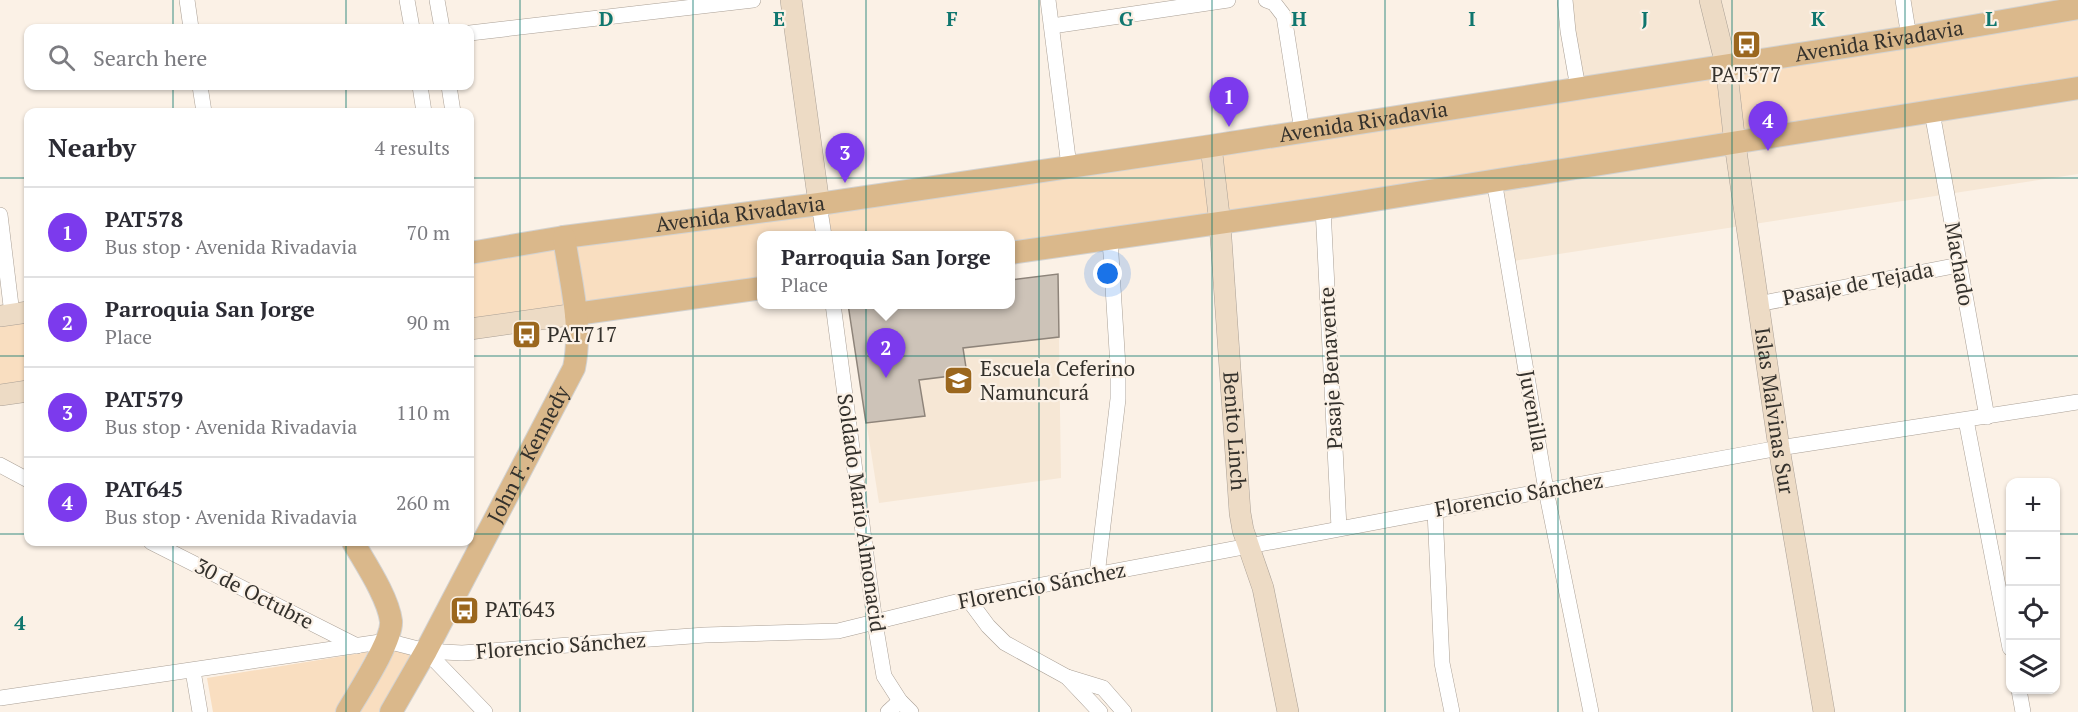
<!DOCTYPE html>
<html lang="en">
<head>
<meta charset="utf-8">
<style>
	:root { --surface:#fff; --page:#f2f2f3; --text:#2b2b33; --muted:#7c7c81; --line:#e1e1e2; --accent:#7c3aed }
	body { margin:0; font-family:"PT Serif",serif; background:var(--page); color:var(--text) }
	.controls { position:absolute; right:18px; bottom:18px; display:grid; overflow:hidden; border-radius:12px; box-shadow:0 2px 4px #0004 }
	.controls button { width:54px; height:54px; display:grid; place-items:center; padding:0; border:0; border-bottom:2px solid var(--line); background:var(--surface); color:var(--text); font:30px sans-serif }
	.you { position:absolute; left:1108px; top:274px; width:21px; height:21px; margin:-15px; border:4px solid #fff; border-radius:50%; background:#1a73e8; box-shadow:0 0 0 9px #1a73e833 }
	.badge { display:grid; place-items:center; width:39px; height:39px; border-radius:50%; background:var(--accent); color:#fff; font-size:20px; font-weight:700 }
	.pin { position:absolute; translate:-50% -50px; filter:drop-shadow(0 2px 3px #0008) }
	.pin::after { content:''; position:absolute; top:32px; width:21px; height:18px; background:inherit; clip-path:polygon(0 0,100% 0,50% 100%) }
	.popup { position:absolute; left:757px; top:231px; width:258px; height:78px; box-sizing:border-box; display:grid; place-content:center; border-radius:12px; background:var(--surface); filter:drop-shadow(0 2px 4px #0005); font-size:20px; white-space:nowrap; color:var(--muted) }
	.popup b { font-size:22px; color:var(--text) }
	.popup::after { content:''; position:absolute; left:50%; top:100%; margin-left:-12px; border:12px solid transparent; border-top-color:var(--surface) }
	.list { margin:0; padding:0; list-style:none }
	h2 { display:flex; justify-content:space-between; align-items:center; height:78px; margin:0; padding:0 24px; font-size:26px }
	h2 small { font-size:20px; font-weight:400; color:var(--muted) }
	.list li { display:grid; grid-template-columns:39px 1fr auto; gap:18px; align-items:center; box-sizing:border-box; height:90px; padding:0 24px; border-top:2px solid var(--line) }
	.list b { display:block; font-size:22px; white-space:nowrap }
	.list p { margin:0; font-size:20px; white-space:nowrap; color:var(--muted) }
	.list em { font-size:20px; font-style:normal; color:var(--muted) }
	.icon { flex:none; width:33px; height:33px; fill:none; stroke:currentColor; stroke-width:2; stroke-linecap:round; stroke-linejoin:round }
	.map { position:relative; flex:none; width:2078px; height:712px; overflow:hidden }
	.search { position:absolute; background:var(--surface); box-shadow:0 2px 4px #0004; left:24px; top:24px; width:450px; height:66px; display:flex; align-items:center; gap:15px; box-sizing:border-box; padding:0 21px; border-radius:12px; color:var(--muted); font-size:22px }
	.panel { position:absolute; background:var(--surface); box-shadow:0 2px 4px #0004; left:24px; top:108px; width:450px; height:438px; border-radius:12px }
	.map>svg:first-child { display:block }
	.built { fill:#f6e7d5 }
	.green { fill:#f9dec0 }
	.building { fill:#cdc3b8; stroke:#8e847a; stroke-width:1.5 }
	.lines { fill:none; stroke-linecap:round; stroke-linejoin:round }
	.street-casing { stroke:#aaa096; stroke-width:16 }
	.secondary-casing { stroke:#aaa096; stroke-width:22 }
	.primary-casing { stroke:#d2d2d1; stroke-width:24 }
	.street { stroke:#fff; stroke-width:15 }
	.secondary { stroke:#eddbc5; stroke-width:21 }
	.primary { stroke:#dab88b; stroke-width:22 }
	.grid { fill:none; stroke:#0f766e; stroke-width:1.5; stroke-opacity:0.55 }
	.labels { text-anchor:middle; stroke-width:4.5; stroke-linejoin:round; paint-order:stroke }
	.street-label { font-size:21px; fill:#34312c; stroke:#fbf1e6 }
	.poi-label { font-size:21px; fill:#34312c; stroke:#fbf1e6; text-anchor:start }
	.grid-label { font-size:20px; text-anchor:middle; font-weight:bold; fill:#0f766e; stroke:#fbf1e6; stroke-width:4.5; stroke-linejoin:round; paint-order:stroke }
</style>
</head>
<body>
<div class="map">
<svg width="2078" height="712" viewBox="0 0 2078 712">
	<rect width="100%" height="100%" fill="#fbf1e6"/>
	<g class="built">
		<path d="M1565,0H2078V174L1507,262L1494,180L1578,88Z"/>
		<path d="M1058,274L1061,478L879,503L848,305L1010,304L1011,280Z"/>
	</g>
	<g class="green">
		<path d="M2078,8V88L1011,253L1010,236H762L761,288L470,329V253Z"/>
		<path d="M28,312V391L0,395V316Z"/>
		<path d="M387,641L426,652L391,712H347Z"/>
		<path d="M368,652L335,712H213L207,678Z"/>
	</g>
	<path class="building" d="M1058,274L1059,337L963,348L967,374L919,380L925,416L866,423L848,304H1011V280Z"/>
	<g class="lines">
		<defs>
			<g id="street">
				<path d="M187,0L191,28"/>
				<path d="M407,0L412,28"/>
				<path d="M437,0L442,28"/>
				<path d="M1048,0L1069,166"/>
				<path d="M1266,0L1274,3L1284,16L1302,131"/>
				<path d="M1565,0L1568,31L1578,88"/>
				<path d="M1903,0L1909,37"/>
				<path d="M1052,26L1228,0"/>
				<path d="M470,33L753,0"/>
				<path d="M200,86L204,112"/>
				<path d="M420,86L424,112"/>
				<path d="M449,86L453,112"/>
				<path d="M1932,112L1987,417"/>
				<path d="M1494,180L1546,490L1591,712"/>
				<path d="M819,204L824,236"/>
				<path d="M1323,208L1339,528"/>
				<path d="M0,215L12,314"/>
				<path d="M833,304L875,623L884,676L900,701L911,712"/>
				<path d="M1758,304L1959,265"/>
				<path d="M1966,420L2010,648"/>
				<path d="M0,465L28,480"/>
				<path d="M1435,511L1442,663L1452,712"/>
				<path d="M151,542L357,646"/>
				<path d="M1097,575L1118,399V367L1110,239"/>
				<path d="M968,599L988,626L1005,643L1067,677L1103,688L1124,712"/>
				<path d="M426,651L485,712"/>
				<path d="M193,671L200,712"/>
				<path d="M1067,677L1100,712"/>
				<path d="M2019,690L2023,712"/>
				<path d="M0,698L387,641L426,651L462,653L705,635L838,631L968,599L1435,511L1779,448L2078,402"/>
				<path d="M888,712L900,701"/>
			</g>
			<g id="secondary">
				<path d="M791,0L819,204"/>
				<path id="s1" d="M1710,0L1726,65L1735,144L1779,448L1824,712"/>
				<path id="s2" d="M1211,146L1220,224L1240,513L1243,530L1263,588L1288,712"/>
				<path d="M0,316L28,312"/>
				<path d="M470,329L576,314"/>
				<path d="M0,395L28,391"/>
			</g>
			<g id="primary">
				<path id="s3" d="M470,253L564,237L819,204L1211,146L1909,37L2078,8"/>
				<path d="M1010,253L1323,208L2078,88"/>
				<path d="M576,314L762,288"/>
				<path d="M347,712C358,693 393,640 391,621C388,597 365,563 353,542"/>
				<path id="s4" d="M391,712L426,651L574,368C583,325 570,280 564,237"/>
			</g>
		</defs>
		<use href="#street" class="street-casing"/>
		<use href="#secondary" class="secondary-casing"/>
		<use href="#primary" class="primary-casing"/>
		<use href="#street" class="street"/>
		<use href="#secondary" class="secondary"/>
		<use href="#primary" class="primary"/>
	</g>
	<path class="grid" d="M173,0V28M346,0V28M520,0V712M693,0V712M866,0V712M1039,0V712M1212,0V712M1385,0V712M1558,0V712M1732,0V712M1905,0V712M173,86V112M346,86V112M0,178H28M470,178H2078M0,356H28M470,356H2078M0,534H28M470,534H2010M2056,534H2078M173,542V712M346,542V712"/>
	<defs>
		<symbol id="bus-square" viewBox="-11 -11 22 22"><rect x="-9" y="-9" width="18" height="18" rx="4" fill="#9b671e" stroke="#fbf1e6"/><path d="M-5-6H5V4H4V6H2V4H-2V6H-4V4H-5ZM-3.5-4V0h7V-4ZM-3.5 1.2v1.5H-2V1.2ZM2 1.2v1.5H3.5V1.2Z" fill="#fff"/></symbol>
		<symbol id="school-square" viewBox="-11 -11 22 22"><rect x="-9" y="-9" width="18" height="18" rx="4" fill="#9b671e" stroke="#fbf1e6"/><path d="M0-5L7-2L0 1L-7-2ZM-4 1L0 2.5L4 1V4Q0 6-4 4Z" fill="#fff"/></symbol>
	</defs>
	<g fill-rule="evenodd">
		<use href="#bus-square" x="1730" y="28" width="33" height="33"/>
		<use href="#bus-square" x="510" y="318" width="33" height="33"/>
		<use href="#school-square" x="942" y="364" width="33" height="33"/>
		<use href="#bus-square" x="448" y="594" width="33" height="33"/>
	</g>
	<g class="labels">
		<g class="street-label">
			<text dy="7" stroke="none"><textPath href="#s3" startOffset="1425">Avenida Rivadavia</textPath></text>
			<text dy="7" stroke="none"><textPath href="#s3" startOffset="903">Avenida Rivadavia</textPath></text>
			<text dy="7" stroke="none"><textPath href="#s3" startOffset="273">Avenida Rivadavia</textPath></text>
			<text transform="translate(1959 264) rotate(80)" y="7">Machado</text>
			<text transform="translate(1858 284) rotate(-11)" y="7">Pasaje de Tejada</text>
			<text transform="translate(1331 368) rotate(-93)" y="7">Pasaje Benavente</text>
			<text dy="7" stroke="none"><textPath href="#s1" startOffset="416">Islas Malvinas Sur</textPath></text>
			<text transform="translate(1533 411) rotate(80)" y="7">Juvenilla</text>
			<text dy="7" stroke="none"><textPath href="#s2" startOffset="286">Benito Linch</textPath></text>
			<text dy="7" stroke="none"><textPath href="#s4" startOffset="292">John F. Kennedy</textPath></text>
			<text transform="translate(1519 495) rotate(-10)" y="7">Florencio Sánchez</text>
			<text transform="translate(861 513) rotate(82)" y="7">Soldado Mario Almonacid</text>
			<text transform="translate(1042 586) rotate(-11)" y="7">Florencio Sánchez</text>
			<text transform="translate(254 594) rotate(27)" y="7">30 de Octubre</text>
			<text transform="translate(561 646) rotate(-4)" y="7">Florencio Sánchez</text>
		</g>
		<g class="poi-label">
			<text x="1746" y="82" text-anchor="middle">PAT577</text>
			<text x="547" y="342">PAT717</text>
			<text x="980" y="376">Escuela Ceferino<tspan x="980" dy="24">Namuncurá</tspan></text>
			<text x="485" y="617">PAT643</text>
		</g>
	</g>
	<g class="grid-label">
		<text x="606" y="26">D</text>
		<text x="779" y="26">E</text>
		<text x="952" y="26">F</text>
		<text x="1126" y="26">G</text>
		<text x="1299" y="26">H</text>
		<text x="1472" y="26">I</text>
		<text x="1645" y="26">J</text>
		<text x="1818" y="26">K</text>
		<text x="1991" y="26">L</text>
		<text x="20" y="630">4</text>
	</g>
</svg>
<div class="controls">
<button>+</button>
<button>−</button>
<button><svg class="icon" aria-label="locate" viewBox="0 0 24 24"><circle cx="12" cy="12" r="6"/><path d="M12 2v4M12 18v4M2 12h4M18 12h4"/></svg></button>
<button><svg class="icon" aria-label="layers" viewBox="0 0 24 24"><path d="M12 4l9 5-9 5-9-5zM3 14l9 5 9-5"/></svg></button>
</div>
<div class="you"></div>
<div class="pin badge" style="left:1229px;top:127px">1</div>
<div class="pin badge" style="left:886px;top:378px">2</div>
<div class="popup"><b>Parroquia San Jorge</b>Place</div>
<div class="pin badge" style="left:845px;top:183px">3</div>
<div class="pin badge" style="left:1768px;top:151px">4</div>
<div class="search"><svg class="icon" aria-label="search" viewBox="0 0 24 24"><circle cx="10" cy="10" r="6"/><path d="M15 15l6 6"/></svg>Search here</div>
<section class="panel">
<h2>Nearby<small>4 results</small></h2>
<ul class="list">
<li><span class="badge">1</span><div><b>PAT578</b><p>Bus stop · Avenida Rivadavia</p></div><em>70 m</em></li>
<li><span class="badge">2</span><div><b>Parroquia San Jorge</b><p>Place</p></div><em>90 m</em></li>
<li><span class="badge">3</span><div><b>PAT579</b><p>Bus stop · Avenida Rivadavia</p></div><em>110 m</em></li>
<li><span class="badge">4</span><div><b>PAT645</b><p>Bus stop · Avenida Rivadavia</p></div><em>260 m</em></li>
</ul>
</section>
</div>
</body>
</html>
